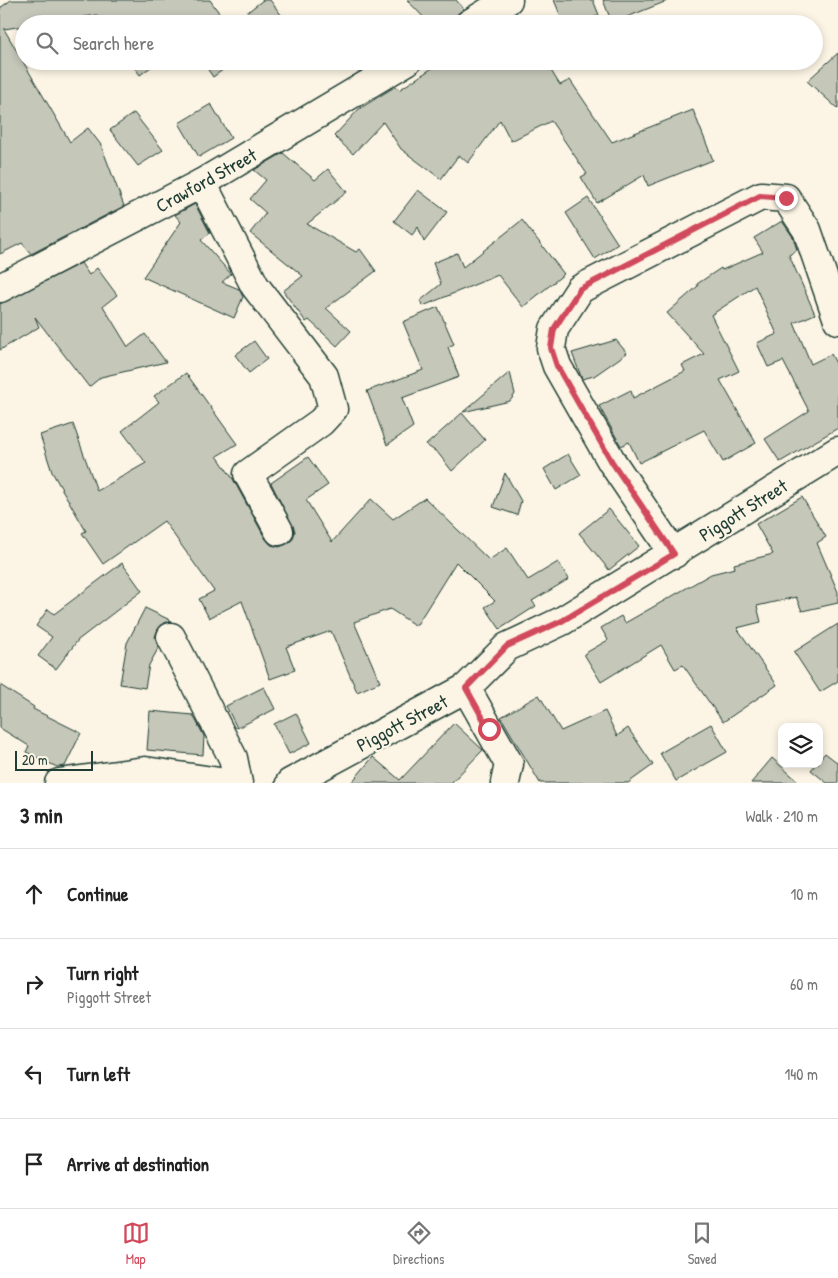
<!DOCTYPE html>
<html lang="en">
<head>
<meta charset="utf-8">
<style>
	:root { --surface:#fff; --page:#f2f2f2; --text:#222; --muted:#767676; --line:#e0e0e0; --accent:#d1495b }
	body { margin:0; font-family:"Patrick Hand",sans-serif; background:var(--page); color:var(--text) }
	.controls { position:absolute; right:15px; bottom:15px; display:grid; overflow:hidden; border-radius:10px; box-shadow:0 2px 8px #0003 }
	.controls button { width:45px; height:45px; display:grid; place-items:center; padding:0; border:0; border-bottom:1px solid var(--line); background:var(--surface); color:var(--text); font:25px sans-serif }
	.scale { position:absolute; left:15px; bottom:12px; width:78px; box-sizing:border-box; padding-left:5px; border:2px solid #1f3d34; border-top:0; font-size:14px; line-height:18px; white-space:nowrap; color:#1f3d34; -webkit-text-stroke:4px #fcf5e5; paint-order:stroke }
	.stop { position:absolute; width:15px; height:15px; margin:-11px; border:4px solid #d1495b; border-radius:50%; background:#fff }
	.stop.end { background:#d1495b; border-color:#fff; box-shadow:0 1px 5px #0008 }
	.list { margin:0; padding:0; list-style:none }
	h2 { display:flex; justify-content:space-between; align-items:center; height:65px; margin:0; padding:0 20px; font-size:21px }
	h2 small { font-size:16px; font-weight:400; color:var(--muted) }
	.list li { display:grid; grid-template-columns:32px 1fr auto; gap:15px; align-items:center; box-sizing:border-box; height:90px; padding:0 20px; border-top:1px solid var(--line) }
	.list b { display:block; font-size:19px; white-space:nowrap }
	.list p { margin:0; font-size:16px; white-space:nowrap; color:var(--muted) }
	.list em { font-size:16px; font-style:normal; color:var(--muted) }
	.icon { flex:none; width:28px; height:28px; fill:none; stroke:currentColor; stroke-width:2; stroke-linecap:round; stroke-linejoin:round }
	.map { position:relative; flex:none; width:838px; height:783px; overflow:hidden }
	.search { position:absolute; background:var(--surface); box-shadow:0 2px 8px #0003; left:15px; right:15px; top:15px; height:55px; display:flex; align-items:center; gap:12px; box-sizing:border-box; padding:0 18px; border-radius:28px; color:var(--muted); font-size:19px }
	.sheet { height:425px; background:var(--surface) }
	nav { display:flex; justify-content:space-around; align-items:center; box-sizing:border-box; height:70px; border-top:1px solid var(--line); background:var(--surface); font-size:14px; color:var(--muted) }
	nav a { display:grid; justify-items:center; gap:2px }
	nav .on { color:var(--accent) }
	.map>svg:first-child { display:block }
	.building { fill:#c5c7b9; stroke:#1f3d34 }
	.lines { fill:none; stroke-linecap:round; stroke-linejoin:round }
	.minor-casing { stroke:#1f3d34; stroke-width:31 }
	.minor { stroke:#fcf5e5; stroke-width:28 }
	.route { stroke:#d1495b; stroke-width:6 }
	.labels { text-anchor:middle; stroke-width:4.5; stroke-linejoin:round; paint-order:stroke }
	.street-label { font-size:19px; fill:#1f3d34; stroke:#fcf5e5 }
</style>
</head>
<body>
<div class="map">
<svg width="838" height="783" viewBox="0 0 838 783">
	<rect width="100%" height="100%" fill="#fcf5e5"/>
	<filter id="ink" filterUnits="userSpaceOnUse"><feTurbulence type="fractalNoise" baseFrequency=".02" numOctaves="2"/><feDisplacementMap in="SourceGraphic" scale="10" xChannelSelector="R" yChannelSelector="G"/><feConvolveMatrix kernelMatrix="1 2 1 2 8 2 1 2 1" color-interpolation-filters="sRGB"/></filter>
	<g filter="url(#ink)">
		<g class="building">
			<path d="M11,0H210L227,24H104L97,15L40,24H24V26L4,29L70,142L88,128L101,145L124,206L31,254L22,243L0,254V8Z"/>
			<path d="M263,0H270L288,24H232Z"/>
			<path d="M407,0H456L464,9L456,16L453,24H430Z"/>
			<path d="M554,0H593L599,15L579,24H564Z"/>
			<path d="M603,0H667V1L612,23Z"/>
			<path d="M838,53V109L807,81Z"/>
			<path d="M130,61H159L140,75Z"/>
			<path d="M202,61H235L213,77Z"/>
			<path d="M443,61H545L560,85L570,80L612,142L693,110L713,160L648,186L644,175L597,203L581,177L587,174L551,121L511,141L500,120L468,163L459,155L441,179L401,149L383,122L353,154L334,136L359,109L396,86L399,90Z"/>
			<path d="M211,104L231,138L199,157L179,123Z"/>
			<path d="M134,113L163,150L138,166L110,130Z"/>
			<path d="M283,153L315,180L328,169L347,192L307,224L356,252L360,249L376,271L326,308L351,331L337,346L309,320L306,322L283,291L303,276L250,233L266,213L250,199L266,180L254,170Z"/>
			<path d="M418,190L447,212L424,242L418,227L412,235L394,221Z"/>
			<path d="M588,198L618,244L595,259L566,213Z"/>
			<path d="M195,204L210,233L201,240L231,274L222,282L239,289L243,297L234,318L143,277L181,222L175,215Z"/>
			<path d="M522,220L564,274L523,307L498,275L423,306L420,301L441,284L433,263L457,253L463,267Z"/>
			<path d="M782,221L793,237L797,250L789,255L815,314L794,323L811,364L831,354L838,367V428L780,462L765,439L809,411L783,361L768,367L757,343L777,334L755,286L711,315L739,371L720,380L756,443L723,462L704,430L639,463L629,442L621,446L599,406L631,390L633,398L685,371L682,365L704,354L667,313L698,286L697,284L721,268L722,270L763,252L754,238Z"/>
			<path d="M81,263L89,275L97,268L117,295L103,306L128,347L145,334L166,362L101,377L89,387L35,317L39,327L0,350V304Z"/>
			<path d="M438,307L454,344L448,347L459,377L402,398L413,427L387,445L367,391L423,370L403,322Z"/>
			<path d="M616,340L627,353L594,376L582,379L572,353Z"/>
			<path d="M254,341L267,359L249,373L235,355Z"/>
			<path d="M510,372L515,394L510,401L463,412Z"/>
			<path d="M186,373L237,444L217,456L233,479L265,538L271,545L279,547L287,544L293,539L295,531L271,483L308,457L328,485L306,500L332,542L371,499L393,519L425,498L489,560L507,548L528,580L558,562L569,579L532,601L536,606L500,629L485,607L495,601L456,562L416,626L390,609L354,622L380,682L357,692L331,631L286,647L295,670L270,679L242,601L209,618L199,599L214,591L164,521L103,564L82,533L86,531L52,472L40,435L73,424L97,491L146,463L122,431L159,402L154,396Z"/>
			<path d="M462,413L485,440L452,471L438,453L426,445Z"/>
			<path d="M568,454L581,475L556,490L544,469Z"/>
			<path d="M505,473L521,501L517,515L493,507Z"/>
			<path d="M802,497L826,537L817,543L838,592V603L802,611L796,597L757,606L761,622L737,628L777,685L723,722L683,665L675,669L661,645L601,682L584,654L608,640L601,628L621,616L625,623L711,574L735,568L734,564L773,554L756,524Z"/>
			<path d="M609,509L639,546L609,570L579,533Z"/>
			<path d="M122,563L142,591L78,640L56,669L38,656L52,637L36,626L48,609L54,614Z"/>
			<path d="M145,608L172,621L163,623L158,629L155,637L159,647L149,665L145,688L120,684L127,643Z"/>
			<path d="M838,624V681L820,692L794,652Z"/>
			<path d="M0,685L34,707L33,709L81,733L65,766L57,767L26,752L29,746L0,728Z"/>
			<path d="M264,687L275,709L237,728L226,706Z"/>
			<path d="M539,695L561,731L605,711L617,736L628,728L653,765L628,783H540L501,717Z"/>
			<path d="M150,711L193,715L204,736L203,755L147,750Z"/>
			<path d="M296,713L311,743L289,754L274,724Z"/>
			<path d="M454,723L483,750L451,783H351L373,757L400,780Z"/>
			<path d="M711,724L727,752L676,781L660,753Z"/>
			<path d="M825,753L838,763V783H827L811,770L816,764H819V760Z"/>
			<path d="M772,758L800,783H751Z"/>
		</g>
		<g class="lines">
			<defs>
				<g id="minor">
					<path d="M469,24L508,0"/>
					<path d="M202,183L255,286L324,376L333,409L321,422L248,474L279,531"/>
					<path d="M0,288L202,183L407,61"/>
					<path d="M674,554L612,462L557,366L551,348L554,329L580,289L761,196L786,198L807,230L838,320"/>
					<path d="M171,637L233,758L238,783"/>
					<path d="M466,688L509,764L505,783"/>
					<path d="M59,783L145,771L226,783"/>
					<path d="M290,783L466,688L507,647L562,621L838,451"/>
				</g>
			</defs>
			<use href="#minor" class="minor-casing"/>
			<use href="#minor" class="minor"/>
		</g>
	</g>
	<g class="lines" filter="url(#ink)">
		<path class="route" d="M489,729L466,688L507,646L562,621L674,554L612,462L557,366L551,348L554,329L580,289L760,196L786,198"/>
	</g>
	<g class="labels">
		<g class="street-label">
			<text transform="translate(206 180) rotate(-29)" y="7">Crawford Street</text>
			<text transform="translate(743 510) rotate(-32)" y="7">Piggott Street</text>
			<text transform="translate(402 723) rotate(-28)" y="7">Piggott Street</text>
		</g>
	</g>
</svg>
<div class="controls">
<button><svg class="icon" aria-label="layers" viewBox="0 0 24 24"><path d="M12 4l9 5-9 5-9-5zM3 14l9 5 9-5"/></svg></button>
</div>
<div class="scale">20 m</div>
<div class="stop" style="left:489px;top:729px"></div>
<div class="stop end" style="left:786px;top:198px"></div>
<div class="search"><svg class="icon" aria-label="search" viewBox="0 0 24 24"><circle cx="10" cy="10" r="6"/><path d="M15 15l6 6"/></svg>Search here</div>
</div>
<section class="sheet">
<h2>3 min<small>Walk · 210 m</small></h2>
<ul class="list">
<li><svg class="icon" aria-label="ahead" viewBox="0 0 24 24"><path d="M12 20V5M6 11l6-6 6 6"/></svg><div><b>Continue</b></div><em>10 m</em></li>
<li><svg class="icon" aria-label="right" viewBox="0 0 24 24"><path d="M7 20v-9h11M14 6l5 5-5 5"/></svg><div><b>Turn right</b><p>Piggott Street</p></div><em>60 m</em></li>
<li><svg class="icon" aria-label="left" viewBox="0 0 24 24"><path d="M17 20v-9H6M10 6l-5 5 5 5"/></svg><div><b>Turn left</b></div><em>140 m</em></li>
<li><svg class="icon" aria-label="arrive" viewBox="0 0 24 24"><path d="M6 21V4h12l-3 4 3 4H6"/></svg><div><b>Arrive at destination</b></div></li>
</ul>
</section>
<nav>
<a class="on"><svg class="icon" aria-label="map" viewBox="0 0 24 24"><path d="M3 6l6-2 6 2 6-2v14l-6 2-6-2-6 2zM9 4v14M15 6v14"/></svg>Map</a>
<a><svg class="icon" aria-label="directions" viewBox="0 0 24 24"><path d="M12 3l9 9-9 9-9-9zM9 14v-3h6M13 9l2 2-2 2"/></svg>Directions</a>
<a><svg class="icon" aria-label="saved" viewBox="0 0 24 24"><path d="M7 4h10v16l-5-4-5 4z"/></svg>Saved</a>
</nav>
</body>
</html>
